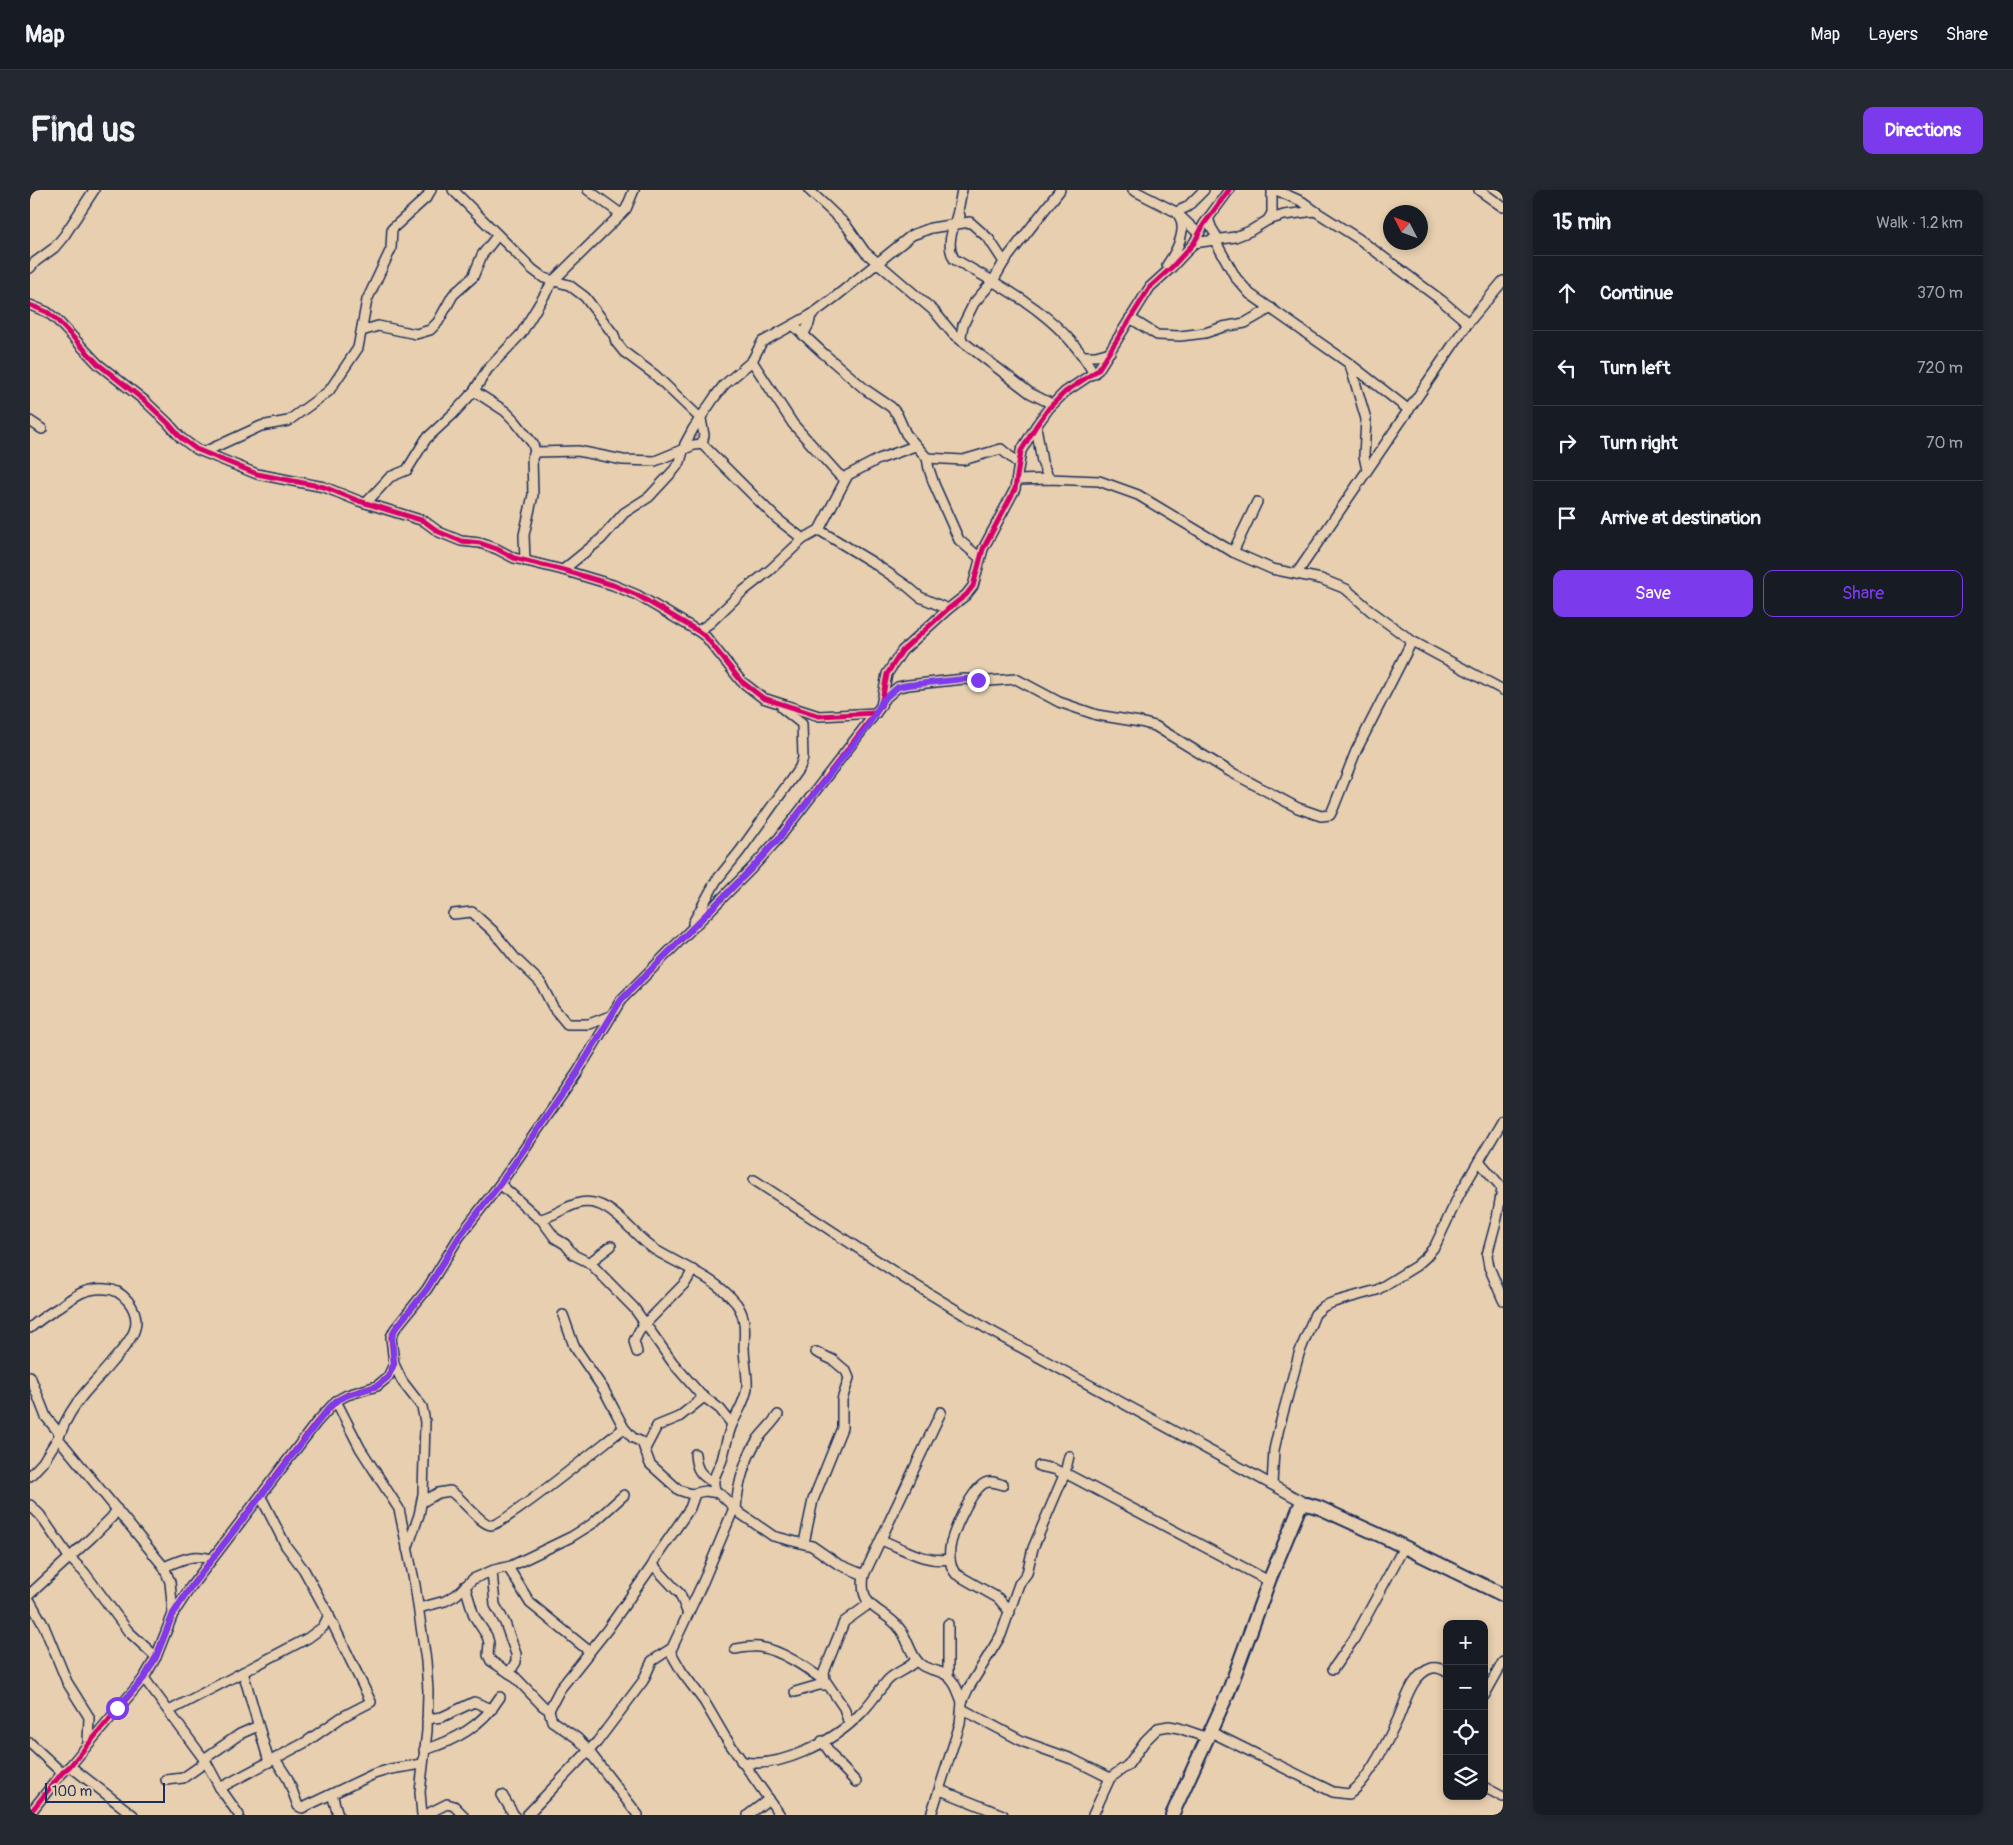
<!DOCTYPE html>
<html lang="en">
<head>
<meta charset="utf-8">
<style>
	:root { --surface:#171b24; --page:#242831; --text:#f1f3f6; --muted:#9ea1a6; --line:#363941; --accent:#7c3aed }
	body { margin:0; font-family:Pangolin,sans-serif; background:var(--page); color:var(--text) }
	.controls { position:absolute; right:15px; bottom:15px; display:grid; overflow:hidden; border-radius:10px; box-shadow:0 2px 8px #0003 }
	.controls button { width:45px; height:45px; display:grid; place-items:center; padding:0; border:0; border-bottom:1px solid var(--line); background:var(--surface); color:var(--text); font:25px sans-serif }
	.compass { position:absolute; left:1353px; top:15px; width:45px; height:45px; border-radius:50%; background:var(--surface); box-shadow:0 2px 8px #0003; rotate:312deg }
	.scale { position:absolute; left:15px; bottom:12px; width:120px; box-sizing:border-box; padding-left:5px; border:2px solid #1b2f5e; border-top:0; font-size:14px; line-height:18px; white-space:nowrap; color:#1b2f5e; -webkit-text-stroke:4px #e7cfaf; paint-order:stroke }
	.stop { position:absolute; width:15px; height:15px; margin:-11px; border:4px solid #7c3aed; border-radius:50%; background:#fff }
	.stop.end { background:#7c3aed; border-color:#fff; box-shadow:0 1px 5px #0008 }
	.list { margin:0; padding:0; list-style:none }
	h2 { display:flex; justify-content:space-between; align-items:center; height:65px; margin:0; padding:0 20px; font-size:21px }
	h2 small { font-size:16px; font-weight:400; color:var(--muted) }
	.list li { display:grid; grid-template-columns:32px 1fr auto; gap:15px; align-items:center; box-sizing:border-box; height:75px; padding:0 20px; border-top:1px solid var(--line) }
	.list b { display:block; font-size:19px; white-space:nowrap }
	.list em { font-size:16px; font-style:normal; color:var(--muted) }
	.actions { display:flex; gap:10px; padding:15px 20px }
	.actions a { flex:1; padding:11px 0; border:1px solid var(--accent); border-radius:10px; text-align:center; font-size:18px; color:var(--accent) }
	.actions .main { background:var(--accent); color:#fff }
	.icon { flex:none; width:28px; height:28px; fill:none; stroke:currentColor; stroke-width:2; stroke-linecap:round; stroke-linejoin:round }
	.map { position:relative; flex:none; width:1473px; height:1625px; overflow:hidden; border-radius:10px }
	header { display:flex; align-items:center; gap:30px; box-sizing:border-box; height:70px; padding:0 25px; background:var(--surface); border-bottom:1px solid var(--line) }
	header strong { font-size:24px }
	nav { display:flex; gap:28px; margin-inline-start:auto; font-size:18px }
	.intro { display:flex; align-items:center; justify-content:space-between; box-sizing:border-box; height:120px; padding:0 30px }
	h1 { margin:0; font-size:35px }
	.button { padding:12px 22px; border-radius:10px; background:var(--accent); color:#fff; font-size:18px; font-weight:700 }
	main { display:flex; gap:30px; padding:0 30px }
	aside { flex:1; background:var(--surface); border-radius:10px; box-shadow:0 2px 8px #0003 }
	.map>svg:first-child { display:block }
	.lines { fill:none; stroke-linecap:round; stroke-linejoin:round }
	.street-casing { stroke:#1b2f5e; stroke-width:12 }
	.secondary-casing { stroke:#1b2f5e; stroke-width:16 }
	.street { stroke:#e7cfaf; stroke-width:9 }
	.secondary { stroke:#e7cfaf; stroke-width:12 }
	.cycleway-casing { stroke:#e7cfaf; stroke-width:8 }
	.cycleway { stroke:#d6006c; stroke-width:5 }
	.route { stroke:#7c3aed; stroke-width:6 }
</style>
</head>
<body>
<header>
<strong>Map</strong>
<nav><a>Map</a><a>Layers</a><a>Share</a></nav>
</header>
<div class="intro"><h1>Find us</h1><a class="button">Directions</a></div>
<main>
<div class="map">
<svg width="1473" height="1625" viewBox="0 0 1473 1625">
	<rect width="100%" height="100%" fill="#e7cfaf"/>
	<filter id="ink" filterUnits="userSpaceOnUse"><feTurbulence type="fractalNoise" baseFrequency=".02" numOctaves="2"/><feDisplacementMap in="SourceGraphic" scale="10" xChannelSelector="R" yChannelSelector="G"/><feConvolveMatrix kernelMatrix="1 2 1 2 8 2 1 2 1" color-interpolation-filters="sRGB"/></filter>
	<g filter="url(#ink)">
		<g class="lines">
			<defs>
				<g id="street">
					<path d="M423,0L502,79L514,88L539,95L555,107L584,145L586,152L594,162L625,185L671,229L674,245L672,254"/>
					<path d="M558,0L591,24"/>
					<path d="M779,0L816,35L835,62L904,121L923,144L1000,203L1022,214"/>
					<path d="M1103,0L1146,22C1160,36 1147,61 1137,75"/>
					<path d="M1246,0L1273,12L1285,21"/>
					<path d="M1449,0L1473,17"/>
					<path d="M928,21C924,38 915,53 924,69C978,100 1033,127 1064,184"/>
					<path d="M1146,22L1157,17L1174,0"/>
					<path d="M930,26L928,21L932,0"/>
					<path d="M1150,26L1168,43"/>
					<path d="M1178,28L1181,37L1188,49"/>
					<path d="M1238,30L1254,25L1285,21L1329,49L1411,110L1438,133"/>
					<path d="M1184,49L1206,88L1220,104L1320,174L1379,220"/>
					<path d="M1164,53L1205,47L1220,41L1238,30L1242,23V0"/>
					<path d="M0,78L5,72L24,58L34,46L64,0"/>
					<path d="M0,115L17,122L26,129L68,174L115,211L138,233L151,248L166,259L227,284L294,297L329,311L394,331L409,342L431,351L450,353L467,359L484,368L533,380L583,395L607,405L668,441L676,447L711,491L733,508L789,526L846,523"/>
					<path d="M1100,128L1127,145L1150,146L1175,143L1193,137L1215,133L1241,118"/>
					<path d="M763,135L793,163L836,200L861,217L867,224L876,244L897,268L899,279L904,294L929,350L950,368"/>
					<path d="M332,141L348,136L386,144L400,140L408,132L423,105L443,87L452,65L467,46"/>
					<path d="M773,145L779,134L781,125"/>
					<path d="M932,151L931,146L933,135L944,113L963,91L974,72L1030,0"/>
					<path d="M1054,166H1066L1080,162"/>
					<path d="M722,171L763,234L808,284L815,289"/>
					<path d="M1320,175L1336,229L1334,266L1337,280"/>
					<path d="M444,201L475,221L485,231L503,254L505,262L502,268L503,305L494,345L495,371"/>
					<path d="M0,231L12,239"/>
					<path d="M1006,236L1012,272L1019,289"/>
					<path d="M174,262L231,236L258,231L299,201L328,158L337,110L361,59L362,39L396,8L401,0"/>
					<path d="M505,262L548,261L593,270L625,271L664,255L672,254L746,328L773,349"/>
					<path d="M897,268L933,270L971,259L989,274"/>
					<path d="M987,290L1019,289L1069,291L1108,305L1203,362L1242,379L1291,389L1316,399L1341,421L1382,451L1473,500"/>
					<path d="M336,313L360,287L377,280L396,249L423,224L444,201L457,180L491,144L523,91L596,19L604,0"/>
					<path d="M789,340L842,372L877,396L890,407L918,419"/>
					<path d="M1203,362L1227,312"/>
					<path d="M533,380L571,349L594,323L619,307L644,280L650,272L655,254L663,239L684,208L694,195L722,171L732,152L781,125L804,108L882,45L901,38L940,32L959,49L974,72"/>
					<path d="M1267,383L1438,133L1473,91"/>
					<path d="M668,441L680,433L712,402L740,380L773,349L789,340L818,285L849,269L885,256"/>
					<path d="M853,510L868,497L878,495L934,489L959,491L986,489L1029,512L1067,525L1110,532L1125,536L1199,581L1268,618L1291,626L1300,625L1303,619L1326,561L1382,451"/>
					<path d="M423,724L442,722L463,741L485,768L510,792L523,817L537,834H559L580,826"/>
					<path d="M663,733L686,691L710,661L770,577L773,568L772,534L752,518"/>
					<path d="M1449,971L1473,999"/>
					<path d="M724,990L872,1087L959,1140L1277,1314"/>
					<path d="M470,994L507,1027L511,1029C523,1026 534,1018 546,1014C580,1003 601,1046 627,1061C654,1077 685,1088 706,1113C716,1126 715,1141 714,1157C714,1171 718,1184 717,1198C715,1213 706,1224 701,1237C697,1248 695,1259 692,1270C688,1281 680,1289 686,1302"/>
					<path d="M1472,999L1467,1028L1457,1065L1459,1077L1473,1110"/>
					<path d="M511,1029L525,1048L535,1054L544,1065L560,1073L604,1118L643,1173L670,1204L690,1219L702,1234"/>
					<path d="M559,1073L581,1056"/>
					<path d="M533,1125L544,1156L574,1200L594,1238L603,1248L612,1252L620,1274L649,1300L661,1304L675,1301L689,1303L711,1324L743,1346L782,1356L808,1374L834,1385"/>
					<path d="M616,1133L656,1092L663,1080"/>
					<path d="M0,1138C9,1130 18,1124 28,1118C43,1107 55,1097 76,1099C85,1099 92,1104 98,1111C118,1136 96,1155 81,1173C72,1184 62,1194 53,1205C43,1217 36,1229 30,1244"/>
					<path d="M607,1162L604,1151L614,1132"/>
					<path d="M364,1174L372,1191L392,1217L395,1232L393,1304L389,1325L377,1359"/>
					<path d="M0,1186L16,1227L30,1244L28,1248L134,1377L140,1392L143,1424"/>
					<path d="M306,1211L330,1258L369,1319L385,1395L396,1471L398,1501L397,1541L390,1602L392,1625"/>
					<path d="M911,1222L834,1385C828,1421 855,1418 870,1439C878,1449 880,1464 889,1473C894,1478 900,1479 907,1481C923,1485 927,1498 932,1512"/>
					<path d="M615,1259L627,1236L649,1227L674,1207"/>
					<path d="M665,1264C666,1279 670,1285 683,1292"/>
					<path d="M1009,1276L1024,1279L1034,1284"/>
					<path d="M1035,1283L1239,1391"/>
					<path d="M0,1286L13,1272L28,1248"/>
					<path d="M1242,1294L1244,1260L1249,1238L1269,1164L1285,1124L1294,1116L1304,1112L1347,1100L1386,1076L1396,1067L1405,1056L1430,1003L1473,930"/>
					<path d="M973,1295C967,1293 961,1290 955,1293C941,1300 922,1343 920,1358C919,1367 920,1377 926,1384L968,1408L980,1422"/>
					<path d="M392,1312L408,1303L420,1301C432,1308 450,1334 461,1335C471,1337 578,1250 594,1238"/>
					<path d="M0,1315L10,1325L39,1367L54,1382L98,1441L126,1467"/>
					<path d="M706,1320C707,1297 715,1268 728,1249C734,1241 742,1234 748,1225"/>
					<path d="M851,1350C875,1359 894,1373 920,1369"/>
					<path d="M774,1353L783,1310L812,1238V1210L819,1188L816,1181L803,1170L786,1162"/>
					<path d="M623,1375L650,1404L658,1424"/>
					<path d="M134,1377C150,1370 164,1363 181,1369"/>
					<path d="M478,1377L500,1413L559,1461"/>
					<path d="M462,1381L465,1415L475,1433L486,1464V1472L479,1483"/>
					<path d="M435,1396L444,1426L457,1446L459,1453L458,1465L461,1471L484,1486L513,1516L519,1520"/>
					<path d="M0,1404L62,1347L82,1327L87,1319"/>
					<path d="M0,1411L14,1436L37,1492L59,1527L58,1552"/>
					<path d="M389,1418L415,1411L426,1405L443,1389L464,1380L481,1376L541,1347L562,1334L594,1305"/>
					<path d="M705,1459C712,1458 721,1456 729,1457C752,1460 778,1479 796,1492"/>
					<path d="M640,1461L652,1482L674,1511L695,1547L750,1625"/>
					<path d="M1303,1479L1324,1449L1374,1357"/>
					<path d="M213,1482L239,1572"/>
					<path d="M918,1486V1434"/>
					<path d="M114,1488L176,1572L190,1598L209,1625"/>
					<path d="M765,1502L789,1495H798"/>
					<path d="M1454,1506L1473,1472"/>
					<path d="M932,1519L994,1552L1042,1569L1080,1588"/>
					<path d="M139,1521L278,1448L293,1437L299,1425"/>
					<path d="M397,1529L412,1527L444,1512L462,1519"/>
					<path d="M819,1534L814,1518L795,1490L794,1482L814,1432L839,1414"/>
					<path d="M1181,1542L1303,1602L1319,1604C1336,1594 1358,1550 1367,1531C1375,1514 1381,1484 1402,1478C1407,1477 1412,1479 1417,1482"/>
					<path d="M792,1551L806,1571L826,1592"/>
					<path d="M0,1553L32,1583"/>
					<path d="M394,1560C426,1550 452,1536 470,1507"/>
					<path d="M174,1569L210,1544L228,1536"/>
					<path d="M245,1569L258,1589L268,1616L272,1618L344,1584L361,1579L392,1574"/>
					<path d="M711,1571C747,1581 804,1551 829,1525C840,1515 848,1501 858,1490C867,1481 879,1479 886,1470"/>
					<path d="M40,1576L103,1625"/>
					<path d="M136,1590L153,1588L176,1572"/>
					<path d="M1454,1597L1473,1607"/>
					<path d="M190,1598L276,1552L312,1527L341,1512L297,1422L274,1380L256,1356L231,1307"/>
					<path d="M910,1600L973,1625"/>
					<path d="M302,1604L308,1625"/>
					<path d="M472,1605L484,1625"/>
					<path d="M0,1623L32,1583L40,1576L114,1488L126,1467L143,1424L160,1398L286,1233L306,1211L317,1205L347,1196L358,1187L364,1174L361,1147L365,1139L397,1099L429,1047L470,994L547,883L591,810L721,679L749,648L851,516L857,484L872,461L918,419L936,405L943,396L953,359L985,299L991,261L1006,236L1019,218L1035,202L1068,180L1120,97L1142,77L1164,53L1174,34L1199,0"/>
					<path d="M395,1625L417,1614L424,1616L433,1625"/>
					<path d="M497,1625L567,1552L613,1491L622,1471L642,1458L673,1392L704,1318"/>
					<path d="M608,1625L554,1555L547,1548L522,1531L519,1520L530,1499L577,1440L622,1376L629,1363L660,1318L665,1304"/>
					<path d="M718,1625L739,1609"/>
					<path d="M901,1625L930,1534L932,1512L938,1499L971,1445L989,1394L997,1383L1003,1358L1035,1283L1039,1266"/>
					<path d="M1063,1625L1080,1588L1098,1575L1115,1551L1128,1538L1139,1536L1149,1538L1178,1548"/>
				</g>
				<path id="secondary" d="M1142,1625L1198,1503L1239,1391L1270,1316L1277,1314L1290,1318L1358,1349L1473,1405"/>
			</defs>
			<use href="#street" class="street-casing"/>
			<use href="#secondary" class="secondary-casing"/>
			<use href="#street" class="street"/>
			<use href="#secondary" class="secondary"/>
			<defs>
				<g id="cycleway">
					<path d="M0,115L17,122L26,129L68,174L115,211L138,233L151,248L166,259L227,284L294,297L329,311L394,331L409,342L431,351L450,353L467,359L484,368L533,380L583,395L607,405L668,441L676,447L711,491L733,508L789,526L846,523"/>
					<path d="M0,1623L32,1583L40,1576L114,1488L126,1467L143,1424L160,1398L286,1233L306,1211L317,1205L347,1196L358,1187L364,1174L361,1147L365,1139L397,1099L429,1047L470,994L547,883L591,810L721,679L749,648L851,516L857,484L872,461L918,419L936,405L943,396L953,359L985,299L991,261L1006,236L1019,218L1035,202L1068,180L1120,97L1142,77L1164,53L1174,34L1199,0"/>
				</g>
			</defs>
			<use href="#cycleway" class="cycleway-casing"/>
			<use href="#cycleway" class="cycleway"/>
		</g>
	</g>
	<g class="lines" filter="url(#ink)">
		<path class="route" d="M87,1518L114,1488L126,1467L143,1424L160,1398L298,1219L306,1211L318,1205L347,1196L358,1187L364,1174L362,1147L365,1139L397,1099L429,1047L470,994L547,883L591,810L721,679L749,648L838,536L853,510L868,497L878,495L934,489L948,490"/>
	</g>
</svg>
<div class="controls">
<button>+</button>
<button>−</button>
<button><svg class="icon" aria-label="locate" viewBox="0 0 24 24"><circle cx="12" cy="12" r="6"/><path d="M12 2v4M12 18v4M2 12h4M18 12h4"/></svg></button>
<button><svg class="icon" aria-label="layers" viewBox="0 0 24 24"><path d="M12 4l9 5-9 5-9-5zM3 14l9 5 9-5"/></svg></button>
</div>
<svg class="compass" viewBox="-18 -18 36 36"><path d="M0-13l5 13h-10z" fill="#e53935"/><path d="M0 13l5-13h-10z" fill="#9ea1a6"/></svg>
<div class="scale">100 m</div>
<div class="stop" style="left:87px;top:1518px"></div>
<div class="stop end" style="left:948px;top:490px"></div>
</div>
<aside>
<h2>15 min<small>Walk · 1.2 km</small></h2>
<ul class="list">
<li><svg class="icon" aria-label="ahead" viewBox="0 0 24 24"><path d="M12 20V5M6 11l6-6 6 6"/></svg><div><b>Continue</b></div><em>370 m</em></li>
<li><svg class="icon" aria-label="left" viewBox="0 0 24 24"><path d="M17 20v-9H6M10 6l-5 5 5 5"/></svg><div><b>Turn left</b></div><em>720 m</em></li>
<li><svg class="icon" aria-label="right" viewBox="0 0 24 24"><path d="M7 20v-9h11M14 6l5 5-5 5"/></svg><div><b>Turn right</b></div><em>70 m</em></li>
<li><svg class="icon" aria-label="arrive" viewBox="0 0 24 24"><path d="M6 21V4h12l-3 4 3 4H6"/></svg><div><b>Arrive at destination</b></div></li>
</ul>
<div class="actions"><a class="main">Save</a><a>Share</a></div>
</aside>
</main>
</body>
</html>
